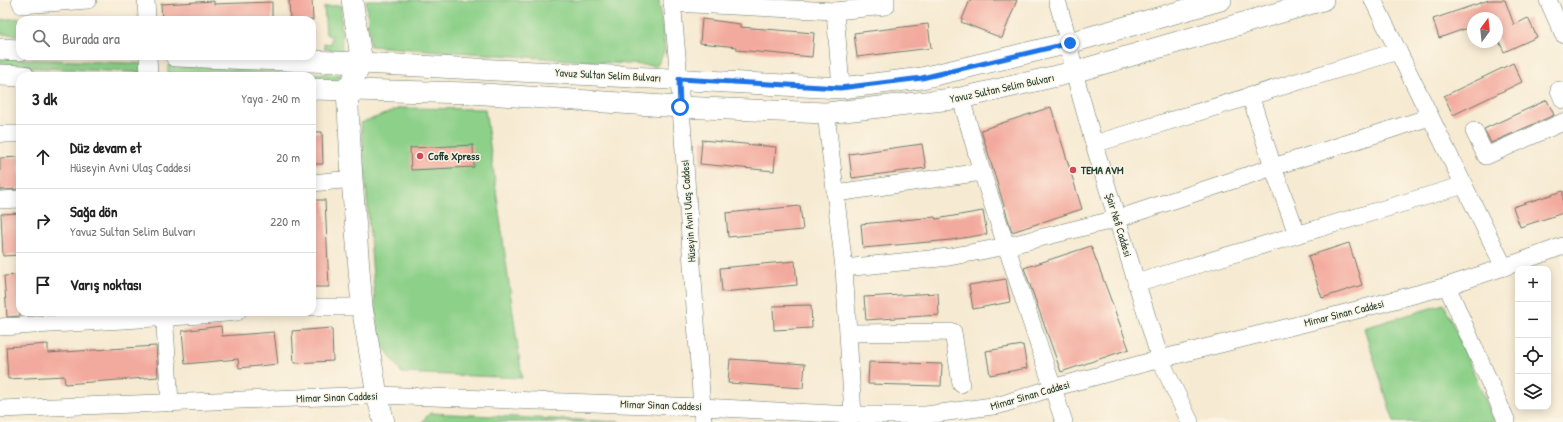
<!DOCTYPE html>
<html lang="tr">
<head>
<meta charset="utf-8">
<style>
	:root { --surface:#fff; --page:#f2f2f2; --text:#222; --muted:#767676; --line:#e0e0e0 }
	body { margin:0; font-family:"Patrick Hand",sans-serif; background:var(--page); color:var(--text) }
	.controls { position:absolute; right:12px; bottom:12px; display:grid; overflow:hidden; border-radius:8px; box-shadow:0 2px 10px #0003 }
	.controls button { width:36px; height:36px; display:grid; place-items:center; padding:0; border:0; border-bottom:1px solid var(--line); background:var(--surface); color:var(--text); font:20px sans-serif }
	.compass { position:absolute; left:1467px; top:12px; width:36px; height:36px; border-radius:50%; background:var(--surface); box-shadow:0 2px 10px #0003; rotate:15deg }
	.stop { position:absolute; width:12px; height:12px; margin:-9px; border:3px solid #1a73e8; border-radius:50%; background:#fff }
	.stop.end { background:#1a73e8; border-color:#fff; box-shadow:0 1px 4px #0008 }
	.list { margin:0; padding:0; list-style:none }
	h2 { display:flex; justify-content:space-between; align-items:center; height:52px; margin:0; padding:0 16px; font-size:17px }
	h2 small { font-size:13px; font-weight:400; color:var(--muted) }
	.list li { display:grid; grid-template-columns:26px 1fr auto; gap:12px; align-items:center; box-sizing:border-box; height:64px; padding:0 16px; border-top:1px solid var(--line) }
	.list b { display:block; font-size:15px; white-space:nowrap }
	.list p { margin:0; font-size:13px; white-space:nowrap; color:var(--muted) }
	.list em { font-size:13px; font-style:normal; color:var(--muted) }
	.icon { flex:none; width:22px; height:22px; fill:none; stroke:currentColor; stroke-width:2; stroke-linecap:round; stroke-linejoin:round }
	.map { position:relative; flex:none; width:1563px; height:422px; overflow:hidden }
	.search { position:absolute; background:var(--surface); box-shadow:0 2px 10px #0003; left:16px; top:16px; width:300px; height:44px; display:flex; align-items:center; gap:10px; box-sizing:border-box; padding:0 14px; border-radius:12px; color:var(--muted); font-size:15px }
	.panel { position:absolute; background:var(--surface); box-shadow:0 2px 10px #0003; left:16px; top:72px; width:300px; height:244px; border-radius:12px }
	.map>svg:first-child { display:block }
	.green { fill:#8dd089; stroke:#56865e }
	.building { fill:#f3aa9e }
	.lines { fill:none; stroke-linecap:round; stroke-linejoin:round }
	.minor-casing { stroke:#6a7a6b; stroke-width:18 }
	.major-casing { stroke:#6a7a6b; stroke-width:22 }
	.minor { stroke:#fff; stroke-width:17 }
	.major { stroke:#fff; stroke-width:21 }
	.route { stroke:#1a73e8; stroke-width:5 }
	.poi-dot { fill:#d1495b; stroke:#fcf5e5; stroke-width:1.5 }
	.labels { text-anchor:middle; stroke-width:3; stroke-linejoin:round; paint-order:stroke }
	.street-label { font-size:11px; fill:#1f3d34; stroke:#fcf5e5 }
	.poi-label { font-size:11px; font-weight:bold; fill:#1f3d34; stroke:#fcf5e5; text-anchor:start }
</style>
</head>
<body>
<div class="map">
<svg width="1563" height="422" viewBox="0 0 1563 422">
	<rect width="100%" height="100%" fill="#fcf5e5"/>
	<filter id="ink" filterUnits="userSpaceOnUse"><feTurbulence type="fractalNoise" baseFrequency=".025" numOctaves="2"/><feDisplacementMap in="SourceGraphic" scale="8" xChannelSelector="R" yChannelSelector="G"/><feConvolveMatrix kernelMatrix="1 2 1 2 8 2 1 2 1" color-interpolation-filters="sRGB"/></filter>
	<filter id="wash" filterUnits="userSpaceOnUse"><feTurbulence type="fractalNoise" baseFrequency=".012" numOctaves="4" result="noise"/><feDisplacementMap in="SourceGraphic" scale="16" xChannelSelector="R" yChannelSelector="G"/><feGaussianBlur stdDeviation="0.9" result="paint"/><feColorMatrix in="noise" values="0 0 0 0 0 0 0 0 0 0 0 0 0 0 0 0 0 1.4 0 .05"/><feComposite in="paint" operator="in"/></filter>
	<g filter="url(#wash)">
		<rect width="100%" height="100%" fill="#f6ead2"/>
		<g class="green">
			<path d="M366,0H659L665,50L657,66L370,46Z"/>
			<path d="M341,5L342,51L324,49V43L331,44V38L332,37L326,34L324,7Z"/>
			<path d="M19,18L21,20L20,35L0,34V20Z"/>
			<path d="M0,58L152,64V73L0,66Z"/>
			<path d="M168,65L344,75L345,83L312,81V76H220L168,73Z"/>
			<path d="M401,108L485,109L522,378L402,373L378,339L361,123Z"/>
			<path d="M1444,304L1495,422H1394L1364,328Z"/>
			<path d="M430,413L620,422H422Z"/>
		</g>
		<g id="blocks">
			<g class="building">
				<path d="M289,0H312L313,20H290Z"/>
				<path d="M970,0H1017L1002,38L961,22Z"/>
				<path d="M1489,0H1505L1514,25L1528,18L1537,37L1504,52L1497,37V18H1473V26L1439,38L1433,19Z"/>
				<path d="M214,1V4L272,2V20H162L161,4Z"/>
				<path d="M702,19L740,24V27L814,33L812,57L737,50V47L700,43Z"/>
				<path d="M928,24L931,48L857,57L854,33Z"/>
				<path d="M1513,63L1522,82L1453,115L1444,96Z"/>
				<path d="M1547,100L1554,115L1491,143L1484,129Z"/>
				<path d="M1051,107L1082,209L1012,232L981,130Z"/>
				<path d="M312,132H322L323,164H312Z"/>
				<path d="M702,140L776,147L774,171L700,164Z"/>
				<path d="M922,144L926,168L852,178L849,154Z"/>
				<path d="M473,145L474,167L411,170L410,148Z"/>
				<path d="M20,157V189L0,190V158Z"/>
				<path d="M1563,191V213L1520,227L1513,207Z"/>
				<path d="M312,200H325L329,287H312Z"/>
				<path d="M800,206L803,230L728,237L726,213Z"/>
				<path d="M983,211L987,234L951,240L863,248L861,224L935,217L936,219Z"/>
				<path d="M20,213V255L3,256L1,214Z"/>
				<path d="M1349,243L1362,285L1322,298L1308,256Z"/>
				<path d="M1091,246L1129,349L1061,372L1024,268Z"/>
				<path d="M795,261L797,285L722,292L720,268Z"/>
				<path d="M20,275V316L7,317L4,276Z"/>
				<path d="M1006,279L1010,302L973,309L969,285Z"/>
				<path d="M938,293L939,315L866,320L864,297Z"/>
				<path d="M811,305L812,328L774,330L773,306Z"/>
				<path d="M221,326L222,336L274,332L278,364L239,368L238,359L185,364L182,331Z"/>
				<path d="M332,328L333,361L294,363L292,331Z"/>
				<path d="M48,344V353L156,346L158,377L65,384L64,376L8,379L6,347Z"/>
				<path d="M1023,345L1027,368L990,375L986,351Z"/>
				<path d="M730,359L805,364L803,388L728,383Z"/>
				<path d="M869,362L942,364L941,386L868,384Z"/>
			</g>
		</g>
	</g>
	<g filter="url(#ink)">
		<use href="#blocks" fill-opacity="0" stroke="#6a7a6b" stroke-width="1"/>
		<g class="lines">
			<defs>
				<g id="minor">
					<path d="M20,0L22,5L88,0"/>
					<path d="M146,0L147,20"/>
					<path d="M672,0L679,79L703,422"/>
					<path d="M1057,0L1069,43L1074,72L1094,144L1160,359L1190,422"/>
					<path d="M1373,0L1504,267"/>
					<path d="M1548,0L1563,34"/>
					<path d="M672,3L835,11L886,6V0"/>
					<path d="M835,11L841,88"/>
					<path d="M148,56L149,76"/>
					<path d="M1559,90L1563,100"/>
					<path d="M1250,95L1273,167L1297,234"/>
					<path d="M961,98L982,172L1064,422"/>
					<path d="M826,113L844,268L853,415"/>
					<path d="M1474,131L1486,156L1563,122"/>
					<path d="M0,134H20"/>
					<path d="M1094,144L1398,51"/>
					<path d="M312,183L352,179"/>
					<path d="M836,193L982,172"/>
					<path d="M0,200L20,199"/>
					<path d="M844,268L949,257L1007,246L1117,219L1273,167L1430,117"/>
					<path d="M1136,283L1464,185"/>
					<path d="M1447,286L1507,422"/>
					<path d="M312,307H362"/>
					<path d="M164,312L170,403"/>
					<path d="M0,327C79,322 158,319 237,312"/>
					<path d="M849,333L953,332L961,384"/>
					<path d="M0,409L377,395L702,407L853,415H926L1000,405L1052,388L1160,359L1334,316L1447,286L1522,261L1563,246"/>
				</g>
				<g id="major">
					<path d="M352,0L362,63L347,90L352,179L362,307L377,395L384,422"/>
					<path d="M0,49L20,50"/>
					<path d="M176,56L362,63L841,88L922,78L1069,43L1221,0"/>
					<path d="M0,75L24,76"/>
					<path d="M312,89L470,93L680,107L826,113L961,98L1074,72L1323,0"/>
				</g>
			</defs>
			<use href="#minor" class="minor-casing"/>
			<use href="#major" class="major-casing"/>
			<use href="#minor" class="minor"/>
			<use href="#major" class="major"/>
		</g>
	</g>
	<g class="lines" filter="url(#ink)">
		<path class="route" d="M680,107L679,79L840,88L922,78L1070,43"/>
	</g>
	<g class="poi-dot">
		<circle cx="420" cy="156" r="4"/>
		<circle cx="1073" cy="170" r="4"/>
	</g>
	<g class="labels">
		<g class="street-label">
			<text transform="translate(608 75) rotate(3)" y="4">Yavuz Sultan Selim Bulvarı</text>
			<text transform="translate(1002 88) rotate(-12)" y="4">Yavuz Sultan Selim Bulvarı</text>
			<text transform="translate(688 211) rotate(-94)" y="4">Hüseyin Avni Ulaş Caddesi</text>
			<text transform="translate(1119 225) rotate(73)" y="4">Şair Nefi Caddesi</text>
			<text transform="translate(1344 313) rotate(-14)" y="4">Mimar Sinan Caddesi</text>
			<text transform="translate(1030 395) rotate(-16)" y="4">Mimar Sinan Caddesi</text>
			<text transform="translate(337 397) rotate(-2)" y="4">Mimar Sinan Caddesi</text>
			<text transform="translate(661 405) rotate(2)" y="4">Mimar Sinan Caddesi</text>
		</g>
		<g class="poi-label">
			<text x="428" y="160">Coffe Xpress</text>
			<text x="1081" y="174">TEMA AVM</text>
		</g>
	</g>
</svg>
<div class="controls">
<button>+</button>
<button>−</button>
<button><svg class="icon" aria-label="locate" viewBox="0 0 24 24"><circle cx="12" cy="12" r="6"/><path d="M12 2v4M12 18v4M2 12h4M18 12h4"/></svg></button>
<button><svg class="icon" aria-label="layers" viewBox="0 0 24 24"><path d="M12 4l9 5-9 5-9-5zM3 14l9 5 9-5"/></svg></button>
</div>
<svg class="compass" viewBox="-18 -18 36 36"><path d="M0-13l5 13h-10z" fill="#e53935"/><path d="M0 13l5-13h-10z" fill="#767676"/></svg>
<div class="stop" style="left:680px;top:107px"></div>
<div class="stop end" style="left:1070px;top:43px"></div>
<div class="search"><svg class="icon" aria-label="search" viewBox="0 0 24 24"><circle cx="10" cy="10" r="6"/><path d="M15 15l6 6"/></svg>Burada ara</div>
<section class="panel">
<h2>3 dk<small>Yaya · 240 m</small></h2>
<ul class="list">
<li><svg class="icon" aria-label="ahead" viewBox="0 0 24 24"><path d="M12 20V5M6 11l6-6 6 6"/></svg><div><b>Düz devam et</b><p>Hüseyin Avni Ulaş Caddesi</p></div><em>20 m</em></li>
<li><svg class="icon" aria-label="right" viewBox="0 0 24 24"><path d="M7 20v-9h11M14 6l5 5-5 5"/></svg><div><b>Sağa dön</b><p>Yavuz Sultan Selim Bulvarı</p></div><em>220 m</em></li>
<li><svg class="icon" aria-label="arrive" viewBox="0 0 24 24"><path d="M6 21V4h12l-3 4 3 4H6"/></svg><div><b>Varış noktası</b></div></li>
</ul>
</section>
</div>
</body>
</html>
